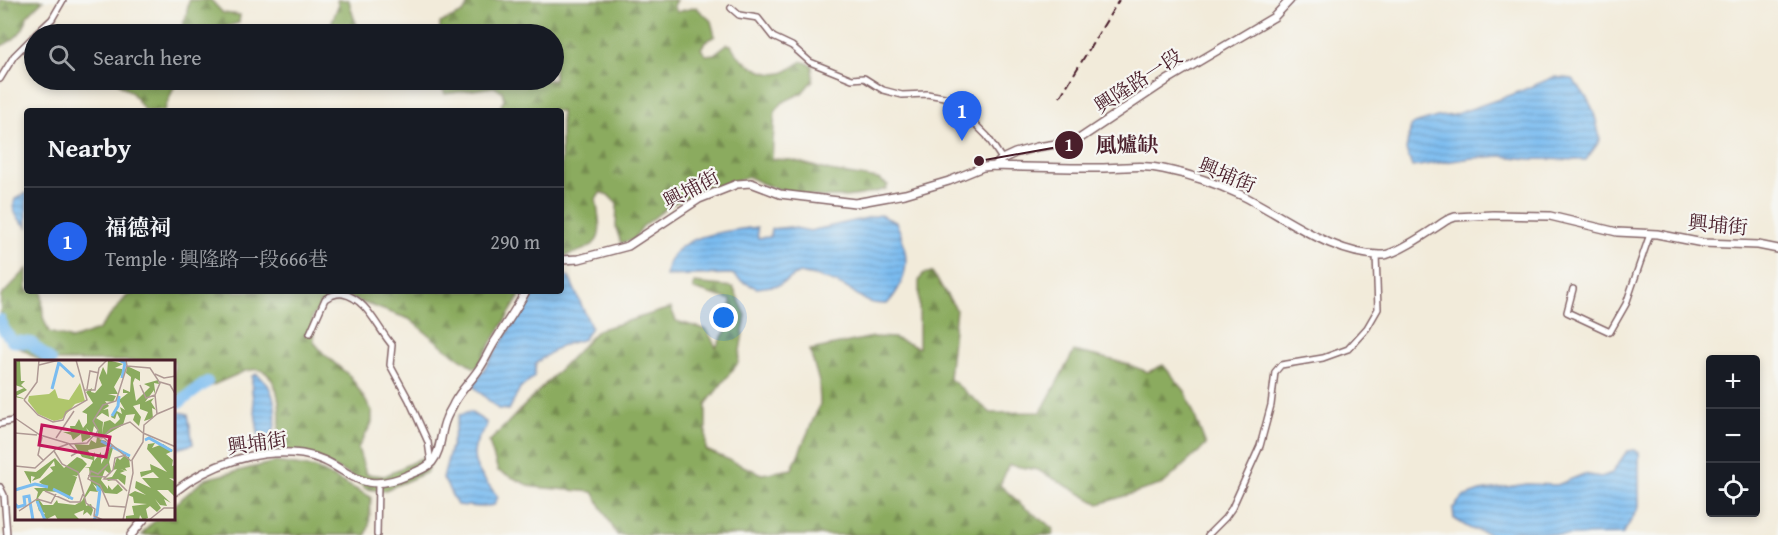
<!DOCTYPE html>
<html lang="en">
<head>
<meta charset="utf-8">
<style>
	:root { --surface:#171b24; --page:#242831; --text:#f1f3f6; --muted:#9ea1a6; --line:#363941; --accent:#2563eb }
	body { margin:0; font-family:"Gentium Book Plus","Noto Serif TC",serif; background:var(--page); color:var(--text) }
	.controls { position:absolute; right:18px; bottom:18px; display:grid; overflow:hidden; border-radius:6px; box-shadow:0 3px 9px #0003 }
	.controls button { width:54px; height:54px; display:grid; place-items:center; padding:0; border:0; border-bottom:2px solid var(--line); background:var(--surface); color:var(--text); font:30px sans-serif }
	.you { position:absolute; left:724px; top:318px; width:21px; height:21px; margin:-15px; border:4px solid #fff; border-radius:50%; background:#1a73e8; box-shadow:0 0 0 9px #1a73e833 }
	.badge { display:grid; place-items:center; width:39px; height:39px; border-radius:50%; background:var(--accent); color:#fff; font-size:20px; font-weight:700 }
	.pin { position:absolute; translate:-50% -50px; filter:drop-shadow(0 2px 3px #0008) }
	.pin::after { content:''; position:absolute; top:32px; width:21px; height:18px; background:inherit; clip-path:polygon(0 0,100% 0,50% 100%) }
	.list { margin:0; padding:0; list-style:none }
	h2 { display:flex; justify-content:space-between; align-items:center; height:78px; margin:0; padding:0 24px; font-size:26px }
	h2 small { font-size:20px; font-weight:400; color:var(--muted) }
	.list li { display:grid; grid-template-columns:39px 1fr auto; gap:18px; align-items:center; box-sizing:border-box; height:108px; padding:0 24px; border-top:2px solid var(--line) }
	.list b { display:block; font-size:22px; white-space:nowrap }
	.list p { margin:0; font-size:20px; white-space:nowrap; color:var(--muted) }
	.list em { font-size:20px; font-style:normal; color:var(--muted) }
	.icon { flex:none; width:33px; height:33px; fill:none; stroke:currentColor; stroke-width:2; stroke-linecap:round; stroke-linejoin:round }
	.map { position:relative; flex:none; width:1778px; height:535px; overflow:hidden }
	.search { position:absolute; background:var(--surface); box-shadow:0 3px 9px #0003; left:24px; top:24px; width:540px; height:66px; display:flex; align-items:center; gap:15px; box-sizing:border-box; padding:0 21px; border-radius:33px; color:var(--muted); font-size:22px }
	.panel { position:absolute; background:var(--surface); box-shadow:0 3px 9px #0003; left:24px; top:108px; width:540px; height:186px; border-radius:6px }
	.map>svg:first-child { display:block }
	.forest { fill:url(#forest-firs); stroke:#6a6545; stroke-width:1.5 }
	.water { fill:url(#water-rules); stroke:#626e8e; stroke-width:1.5 }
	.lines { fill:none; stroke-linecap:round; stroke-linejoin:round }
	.river { stroke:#7abcf0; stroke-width:12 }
	.minor-casing { stroke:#856668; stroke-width:8 }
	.tertiary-casing { stroke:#856668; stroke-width:10 }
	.minor { stroke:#fff; stroke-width:5 }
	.tertiary { stroke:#fff; stroke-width:7 }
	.rail { stroke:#4a1f2b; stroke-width:2; stroke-dasharray:9 4.5; stroke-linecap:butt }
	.labels { text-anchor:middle; stroke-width:4.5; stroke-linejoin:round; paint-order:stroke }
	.street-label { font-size:20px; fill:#4a1f2b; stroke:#f6f6f2 }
	.inset-river { fill:none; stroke:#7abcf0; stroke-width:3 }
	.inset-road { fill:none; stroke:#af9994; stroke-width:1.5 }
	.view { fill:#c2185b; fill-opacity:0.15; stroke:#c2185b; stroke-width:3 }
	.inset-edge { fill:none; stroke:#4a1f2b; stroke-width:3 }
	.leader { fill:none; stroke:#4a1f2b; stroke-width:2 }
	.callout-dot { fill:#4a1f2b; stroke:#f6f6f2; stroke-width:2 }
	.mark-label { font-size:18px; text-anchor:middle; font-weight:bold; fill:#fff }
	.callout-label { font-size:21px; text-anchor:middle; font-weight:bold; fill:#4a1f2b; stroke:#f6f6f2; stroke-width:4.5; stroke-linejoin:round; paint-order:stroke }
</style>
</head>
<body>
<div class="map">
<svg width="1778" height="535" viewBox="0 0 1778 535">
	<defs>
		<pattern id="forest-firs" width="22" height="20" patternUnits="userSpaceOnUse" patternTransform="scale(1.5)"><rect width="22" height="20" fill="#8bab5f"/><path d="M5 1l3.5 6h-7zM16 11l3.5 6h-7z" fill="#748b4f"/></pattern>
		<pattern id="water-rules" width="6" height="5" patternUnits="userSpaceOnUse" patternTransform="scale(1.5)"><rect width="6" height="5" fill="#7abcf0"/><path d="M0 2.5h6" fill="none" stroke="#6698c3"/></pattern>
	</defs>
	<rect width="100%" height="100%" fill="#f6f6f2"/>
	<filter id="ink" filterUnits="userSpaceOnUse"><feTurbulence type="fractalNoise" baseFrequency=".0167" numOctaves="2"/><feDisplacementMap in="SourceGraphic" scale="12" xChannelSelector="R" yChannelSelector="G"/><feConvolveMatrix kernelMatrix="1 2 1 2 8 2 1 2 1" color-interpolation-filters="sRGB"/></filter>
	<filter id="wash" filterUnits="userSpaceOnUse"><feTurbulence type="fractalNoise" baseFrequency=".008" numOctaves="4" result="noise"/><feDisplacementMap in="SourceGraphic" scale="24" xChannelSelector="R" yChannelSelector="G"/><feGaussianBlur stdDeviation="1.35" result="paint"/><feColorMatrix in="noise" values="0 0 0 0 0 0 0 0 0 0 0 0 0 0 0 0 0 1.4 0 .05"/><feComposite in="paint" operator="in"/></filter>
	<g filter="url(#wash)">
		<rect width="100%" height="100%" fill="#f2ebda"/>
		<g class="forest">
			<path d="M0,0H43L27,16C26,30 13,42 0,46Z"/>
			<path d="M189,0H211L223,13L240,15L239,23L218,29L215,34H179L186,17Z"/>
			<path d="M337,0H349C351,11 355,22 361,33L359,34H327L338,6Z"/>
			<path d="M466,0H676L673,6L677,12L696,7L711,21L715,36L705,42L701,49L706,55L714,54L727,44L731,45C739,61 763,77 782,73C788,72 796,65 802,61L812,65L813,80L802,93L783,102L775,112L772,159L792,160L830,171L878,179L888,185L886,189C843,203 790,199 749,177L702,191L672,204L642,227L633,240L621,243L616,228L617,204L608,195L601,192L596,199C603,241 604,245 561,257V111H497L501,106L504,99L502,91L494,87L445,94L438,80H554V34H440V23L463,13L467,6Z"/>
			<path d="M116,80H177L164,111H145L132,93L117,82Z"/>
			<path d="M27,269V291H42L43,317L49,332L72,339L98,330L127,296L141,291H519L521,294L477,367H473L445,348L409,319L347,297L334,295L327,298L312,317L314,342L324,354L351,377L372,411V423L358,448L366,474L385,476L421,458L429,459L431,463L426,473L383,491L366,489L347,473L305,456L259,454L256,447C262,445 273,444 276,437C284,421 280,380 263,371C258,368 251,370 245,371L174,402V361H40C32,353 23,351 15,345C0,335 0,313 1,296Z"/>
			<path d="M932,272L956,309L949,378L991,413L1041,412L1074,351L1121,362L1148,372L1163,365L1185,391L1206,445L1163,484L1099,504L1038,470L1009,465L1000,485L1024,507L1053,528V535H617L593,492L533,487L498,471L489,442L598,330L671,308L676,321L707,330L716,347L727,329L731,300L693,289L694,283L733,287L746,315L738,363L706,404V450L762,474L792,469L820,404L819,382L810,350L873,337L894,338L919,348V281L923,274Z"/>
			<path d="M275,462L315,468L371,497L369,526L366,535H142C152,520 157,518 174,518V505L205,479Z"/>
		</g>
		<g class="water">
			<path d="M1554,77L1572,79C1592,101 1595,111 1600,140L1586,160L1530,159L1502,156L1472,158L1412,167L1406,150L1411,125L1437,117L1453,115L1511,95Z"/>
			<path d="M27,193V227C18,219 11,212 15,199Z"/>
			<path d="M880,215L896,222C910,253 911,278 887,304C863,304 865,298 845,287C830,279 815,276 799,273L779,285L757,288L743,282L732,274L666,276C667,271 667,266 669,262C682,233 730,231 757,227L758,238L770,237L771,229L790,227L810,231Z"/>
			<path d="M561,274L569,277L591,327L584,339L560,346L536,363L534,377L520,388L509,410L498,409L473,386L535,291H561Z"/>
			<path d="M257,374C260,378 265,381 268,385C276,399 280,426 269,438L259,439L252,392V376Z"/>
			<path d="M174,411L188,414L193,444L174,450Z"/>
			<path d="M470,412L486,422V427C462,457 478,471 498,497L494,505L480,507L457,505L443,478L459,415Z"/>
			<path d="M1634,450L1639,453V507L1623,534L1565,535L1517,531L1503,535H1494L1471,529L1454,519L1453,508L1463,497L1480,491L1527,484L1557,485L1584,474L1601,477L1612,473L1627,451Z"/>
		</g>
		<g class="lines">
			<g class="river">
				<path d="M0,320L3,328L12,341L31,343L51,361"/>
				<path d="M174,403L180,402L207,382"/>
			</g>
		</g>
	</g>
	<g filter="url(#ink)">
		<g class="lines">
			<defs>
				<g id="minor">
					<path d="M731,8L739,15L758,18L773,37L792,46L810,62L852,79L864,78L883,90L902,95L927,94L944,97L954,103L987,136L1002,159"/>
					<path d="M36,34L52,19L63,0"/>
					<path d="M0,79L14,56L34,36"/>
					<path d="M1573,289L1567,312L1610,332L1626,304L1650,234"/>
					<path d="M310,333L325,299C330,296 336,293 343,294C366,298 378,329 392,345L390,365L409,400L428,442L431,463"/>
					<path d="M0,424L16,420"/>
					<path d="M0,487L4,495L7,535"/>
					<path d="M377,535L378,484"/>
					<path d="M1208,535L1225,518L1232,508L1260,446L1271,405L1275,372L1281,365L1323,358L1348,349L1367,328L1378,309L1376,254"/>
				</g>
				<g id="tertiary">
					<path d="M995,166L1002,159L1015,153L1037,147L1076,141L1169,79L1274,17L1290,0"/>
					<path d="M561,260L579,259L628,246L699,199L737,184L751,183L780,194L855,203L905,194L949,181L983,167L995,166C1029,167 1065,168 1100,168C1122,168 1141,164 1163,169C1188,174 1218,184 1241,195C1283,215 1334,257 1383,255C1398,254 1433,229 1447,220L1455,217L1493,215L1550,216L1617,232L1657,234L1703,243L1758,245L1778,249"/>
					<path d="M174,492C209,464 258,448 302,454C348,461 354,499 408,475C416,472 427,468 432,462C442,450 440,432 446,419C448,413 452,408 454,403C461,390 471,381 479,369C486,359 490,348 497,338C507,322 517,308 526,291"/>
					<path d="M131,535L145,518"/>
				</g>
			</defs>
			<use href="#minor" class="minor-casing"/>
			<use href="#tertiary" class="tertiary-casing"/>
			<use href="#minor" class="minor"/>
			<use href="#tertiary" class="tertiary"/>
			<path class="rail" d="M1060,97L1119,0"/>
		</g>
	</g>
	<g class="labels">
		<g class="street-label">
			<text transform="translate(1138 81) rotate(-33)" y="7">興隆路一段</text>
			<text transform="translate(1227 175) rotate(22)" y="7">興埔街</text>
			<text transform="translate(691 189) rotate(-28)" y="7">興埔街</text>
			<text transform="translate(1718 225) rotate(5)" y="7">興埔街</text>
			<text transform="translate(257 443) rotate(-8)" y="7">興埔街</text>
		</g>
	</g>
	<g transform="translate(15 360)">
		<rect width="160" height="160" fill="#f2ebda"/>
		<path d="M65,23L70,41L60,44L47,59L39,61L23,54L13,41L14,36L34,34L40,29L43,38L54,40Z" fill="#afc66b"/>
		<path d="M5,0L6,21H10L6,25L12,30L1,36L8,38L9,39L0,37V32L9,28L0,25V2ZM93,0L108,4L100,8L107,9V13L99,27L103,34H93L101,36L98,42L90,41L94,46L88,50L93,49L94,57L87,53L81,58L88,62L87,74L89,62L95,60L100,64L105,59L102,53L100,59L96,57L100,50L107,54L105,47L110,50L104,40L113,33H108V29L115,32L116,17L111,13L112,6L125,12V21L120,18L118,23L121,41L135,27L129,24L143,20L144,24L139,23L140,31L139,34V30L130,42L139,38L136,42L141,50L137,48L138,58L129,61L133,52L125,49V44L118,46L126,57L124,66L118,60L120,54L111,55L108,65L84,79L91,81L93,86L73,90L76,97L80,92L79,101L86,92V104L96,87L98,88L94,102L96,111L95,114L90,110L86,120L93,129V125L97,130L103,124L108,130L102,134L90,133L78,124L83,132L75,131L70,138L71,146L76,144L78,150L76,156L72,152L68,155L69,150L59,154L65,160H43L40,155L32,159L28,156L30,153L24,151L21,140L23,132L19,128H33L24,122L38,111L35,107L40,106L39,101L25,118L17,121L20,117L16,116V124L9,111L21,112L40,98L49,108L62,97L67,99L72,104L62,116L57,115L62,117L54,139L45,132L28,131L23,138L28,145H38L42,140L43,143L60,145L67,141L76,123L74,108H69L75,107L78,100L67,97L59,84L74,85L76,80L81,83L83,71L79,66L77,74L71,68L76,77L67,82L66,74L58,80L56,75L48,72H56L55,66H60L64,59L68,68L72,63V54L67,52L78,43L71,32L77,28L76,32L80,33L87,25L84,18L88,7L92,15ZM140,83L137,88L148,84L158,91L151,94L158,100L157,106L160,105V119L154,118L160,122L159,136L153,130H142L156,143L149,139L152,146L145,145L140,139L146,148L142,152L135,146L131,149L133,158L128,160L125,155L124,160H111V156L119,155L117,146L132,144L119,143L118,137L113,135L120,131L131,135L120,128L121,121L136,128L127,118H144L138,112L126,117L125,112L136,110L135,104L152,112L132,89L133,84ZM109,96L114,97L115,107L110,108L112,111L105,109L110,111L105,113L111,116L110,125L103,119L93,121L91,118L97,117L102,109L98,110L102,97L105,100Z" fill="#8bab5f"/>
		<path class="inset-river" d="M104,0L110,3L107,18M44,3L59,17M37,29L44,2M97,56L103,46L104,36M130,80L134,78L157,91M86,81L115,96M38,129L58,139M0,130L20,124L33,127M22,141L30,160M0,144L3,147L10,145L9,137L14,136L18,160M79,160L82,154L85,130L83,128V131"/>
		<path class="inset-road" d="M24,5L44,0M140,14L149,18L161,16M145,22L155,25L161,35M125,25L131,38L140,35M72,29L75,11L84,13M70,30H80L84,8L92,0M9,40L23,55L38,62L48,60L51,52L72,40L61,0M9,40L22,22L24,0M142,54L161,46M0,58L25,75L55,84L72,83L78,76L87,78L96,69L115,62L128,73M0,73L22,75M128,73L161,87M80,76L83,70L78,61L88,45L101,41L112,6M27,77L23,95L29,101M88,77L116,101M41,78L59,51M54,84L63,92L56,96M39,91L47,104L63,112L71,143L80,149L79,156L88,160M111,95L100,98L98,110L89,119L101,120L112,131M86,99L98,85M93,104L83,114L76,111L73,119L85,125L94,146L110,147M0,106L20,108L42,88L53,84M73,116L91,117M30,131L55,142H65L68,134M4,151L22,139L36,143L41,134M108,160L118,113L117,100L128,82L129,65L142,54L140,35L145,23L135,8L112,6L111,0M134,160L149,148H161"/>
		<path class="view" d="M27,65L95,77L91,97L24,85Z"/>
		<rect width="160" height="160" class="inset-edge"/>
	</g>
	<path class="leader" d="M979 161L1069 145"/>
	<g class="callout-dot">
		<circle cx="979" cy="161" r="6"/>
		<circle cx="1069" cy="145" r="15"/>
	</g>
	<g class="mark-label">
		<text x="1069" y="151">1</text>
	</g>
	<g class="callout-label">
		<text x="1127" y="152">風爐缺</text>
	</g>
</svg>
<div class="controls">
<button>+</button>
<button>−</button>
<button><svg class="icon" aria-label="locate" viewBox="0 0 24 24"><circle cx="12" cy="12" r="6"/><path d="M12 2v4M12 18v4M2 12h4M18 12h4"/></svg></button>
</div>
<div class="you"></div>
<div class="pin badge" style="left:962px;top:141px">1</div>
<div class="search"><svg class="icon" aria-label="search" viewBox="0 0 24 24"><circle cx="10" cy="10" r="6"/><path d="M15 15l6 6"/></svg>Search here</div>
<section class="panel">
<h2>Nearby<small></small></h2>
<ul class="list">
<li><span class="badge">1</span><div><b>福德祠</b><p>Temple · 興隆路一段666巷</p></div><em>290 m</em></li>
</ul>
</section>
</div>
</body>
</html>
